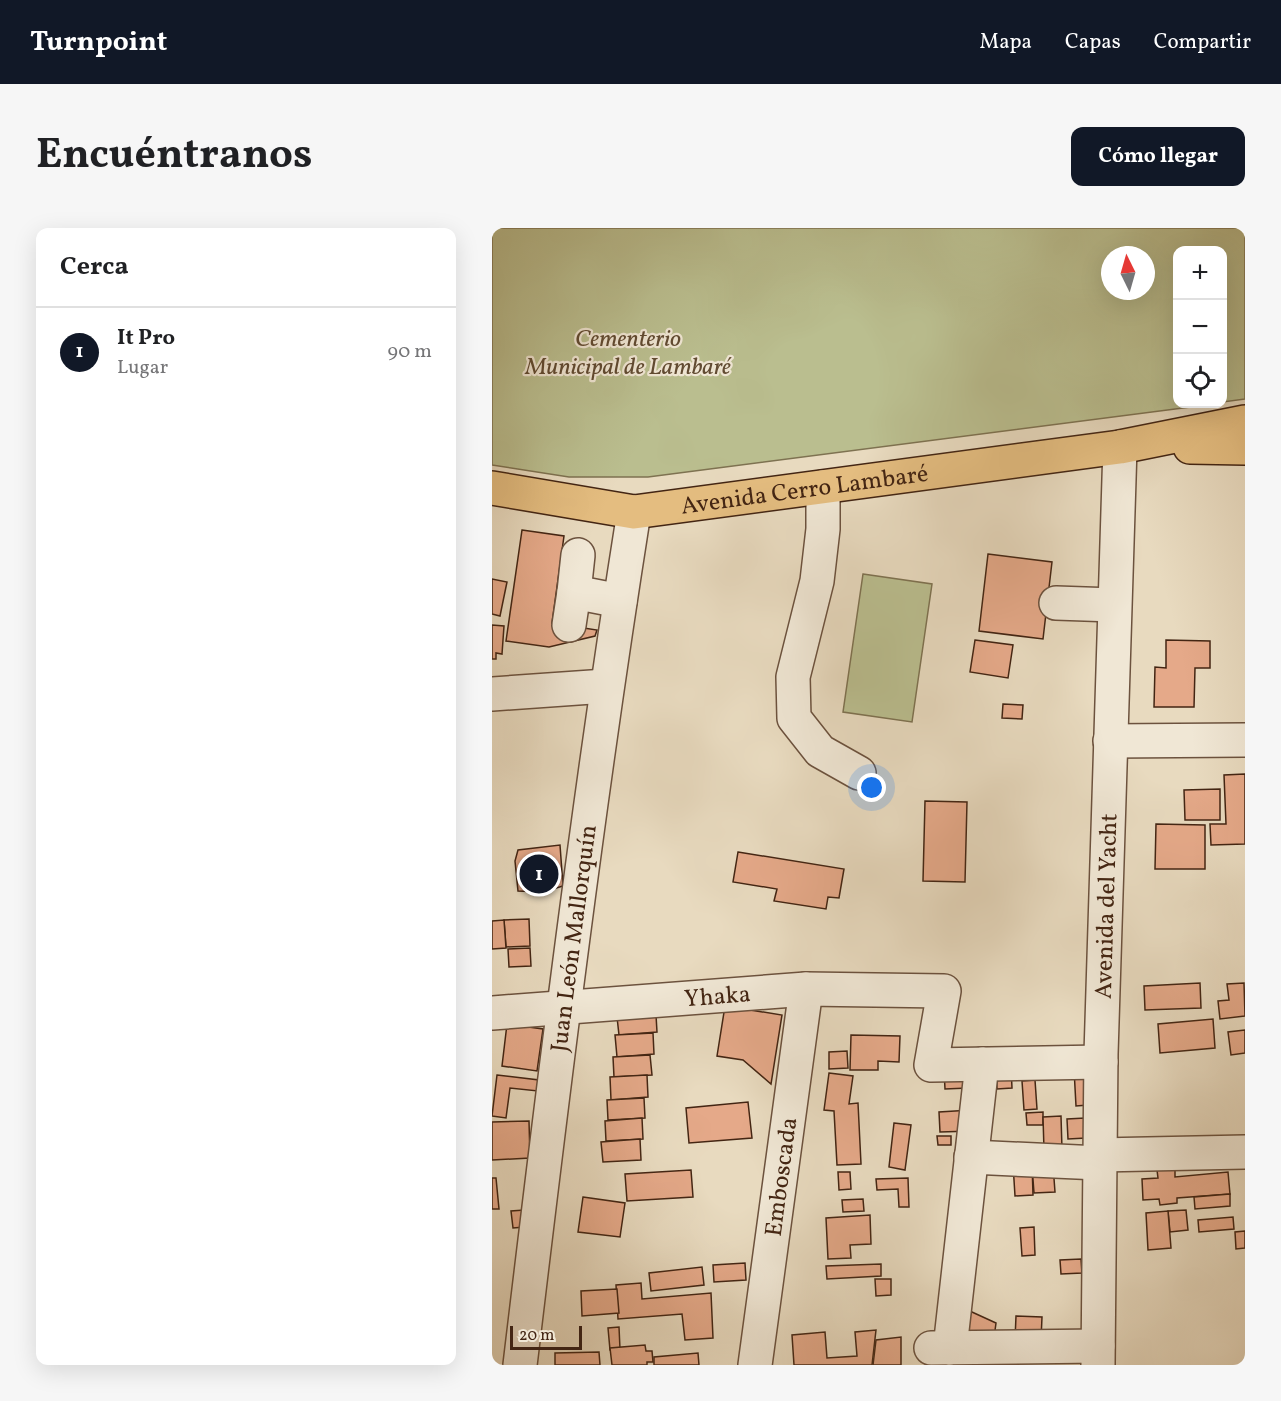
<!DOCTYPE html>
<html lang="es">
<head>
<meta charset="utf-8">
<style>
	:root { --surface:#fff; --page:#f6f6f6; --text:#202124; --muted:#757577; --line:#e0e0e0; --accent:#111827 }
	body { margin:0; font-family:Vollkorn,serif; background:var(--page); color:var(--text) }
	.controls { position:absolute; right:18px; top:18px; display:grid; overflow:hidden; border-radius:12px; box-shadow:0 6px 24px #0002 }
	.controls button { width:54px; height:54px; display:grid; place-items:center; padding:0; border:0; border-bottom:2px solid var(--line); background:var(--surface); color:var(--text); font:30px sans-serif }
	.compass { position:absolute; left:609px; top:18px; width:54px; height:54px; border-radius:50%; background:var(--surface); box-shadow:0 6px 24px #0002; rotate:355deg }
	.scale { position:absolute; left:18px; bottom:15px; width:72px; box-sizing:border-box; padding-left:6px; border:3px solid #432513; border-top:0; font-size:16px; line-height:21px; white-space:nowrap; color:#432513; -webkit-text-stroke:4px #f0e7d5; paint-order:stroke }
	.you { position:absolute; left:380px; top:560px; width:21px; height:21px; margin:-15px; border:4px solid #fff; border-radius:50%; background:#1a73e8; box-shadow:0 0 0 9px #1a73e833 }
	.badge { display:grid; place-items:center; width:39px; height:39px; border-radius:50%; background:var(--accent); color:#fff; font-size:20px; font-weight:700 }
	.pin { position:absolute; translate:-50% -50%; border:3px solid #fff; box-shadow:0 2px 6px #0006 }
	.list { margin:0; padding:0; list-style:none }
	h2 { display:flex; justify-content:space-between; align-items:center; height:78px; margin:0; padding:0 24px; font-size:26px }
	h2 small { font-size:20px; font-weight:400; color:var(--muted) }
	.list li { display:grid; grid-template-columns:39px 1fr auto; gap:18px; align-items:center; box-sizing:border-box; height:90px; padding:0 24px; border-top:2px solid var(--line) }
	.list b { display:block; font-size:22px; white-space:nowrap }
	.list p { margin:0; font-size:20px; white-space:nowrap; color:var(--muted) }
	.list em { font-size:20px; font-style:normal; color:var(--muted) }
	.icon { flex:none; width:33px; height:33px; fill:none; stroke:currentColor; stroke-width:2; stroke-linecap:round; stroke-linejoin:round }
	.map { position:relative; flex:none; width:753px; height:1137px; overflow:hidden; border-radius:12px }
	header { display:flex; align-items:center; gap:36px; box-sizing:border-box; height:84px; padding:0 30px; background:var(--accent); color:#fff }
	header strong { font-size:28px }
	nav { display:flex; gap:33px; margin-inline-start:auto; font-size:21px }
	.intro { display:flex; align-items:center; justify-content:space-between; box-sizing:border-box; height:144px; padding:0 36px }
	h1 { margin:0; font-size:42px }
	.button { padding:15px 27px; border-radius:12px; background:var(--accent); color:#fff; font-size:21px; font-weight:700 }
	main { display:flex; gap:36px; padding:0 36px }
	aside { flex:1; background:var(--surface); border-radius:12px; box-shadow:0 6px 24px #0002 }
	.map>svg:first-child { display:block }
	.green { fill:#babe8f; stroke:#7e7251; stroke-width:1.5; fill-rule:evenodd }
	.building { fill:#e5a989; stroke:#432513; stroke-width:1.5 }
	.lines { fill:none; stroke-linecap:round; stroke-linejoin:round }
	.minor-casing { stroke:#6c523e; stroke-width:36 }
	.major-casing { stroke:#432513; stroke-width:36 }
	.minor { stroke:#f0e7d5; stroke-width:33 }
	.major { stroke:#e4bd80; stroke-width:33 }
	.labels { text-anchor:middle; stroke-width:4.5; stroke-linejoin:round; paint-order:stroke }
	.park-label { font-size:24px; font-style:italic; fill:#614b32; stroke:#f0e7d5 }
	.street-label { font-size:24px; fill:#432513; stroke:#f0e7d5 }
</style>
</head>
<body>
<header>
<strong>Turnpoint</strong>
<nav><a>Mapa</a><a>Capas</a><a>Compartir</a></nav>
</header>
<div class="intro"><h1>Encuéntranos</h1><a class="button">Cómo llegar</a></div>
<main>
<aside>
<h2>Cerca<small></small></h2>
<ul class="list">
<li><span class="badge">1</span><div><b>It Pro</b><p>Lugar</p></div><em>90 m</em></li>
</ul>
</aside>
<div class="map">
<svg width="753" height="1137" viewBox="0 0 753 1137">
	<rect width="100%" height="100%" fill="#e8dabf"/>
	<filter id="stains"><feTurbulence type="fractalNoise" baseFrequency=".00333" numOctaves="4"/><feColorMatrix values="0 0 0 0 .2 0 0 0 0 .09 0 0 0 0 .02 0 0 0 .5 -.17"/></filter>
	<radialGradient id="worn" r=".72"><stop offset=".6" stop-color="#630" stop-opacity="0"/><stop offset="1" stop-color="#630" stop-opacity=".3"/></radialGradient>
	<g class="green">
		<path d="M0,0H753V171L731,174L730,22H686V176H722L156,249H77L0,237ZM618,27H654V63H618Z"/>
		<path d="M371,346L440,356L420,494L351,484Z"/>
	</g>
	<g class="building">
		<path d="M30,302L72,308L60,395L105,402L103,408L57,419L14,413Z"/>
		<path d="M496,326L560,334L551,411L487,403Z"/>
		<path d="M0,351L15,354L8,388L0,386Z"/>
		<path d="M0,397L12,398L10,426L4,425V431H0Z"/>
		<path d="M483,412L521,417L516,450L478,444Z"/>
		<path d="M674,412L718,413V440H703L702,479H662L663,439L674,440Z"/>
		<path d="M511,476L531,477L530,491L510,490Z"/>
		<path d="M753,546V616L719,617L718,596H734L732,547Z"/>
		<path d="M728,561V592H693L692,562Z"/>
		<path d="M433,573L475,574L473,654L431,653Z"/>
		<path d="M664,596L713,597V641H663Z"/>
		<path d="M68,617L71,658L51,664L26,663L23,633L26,622Z"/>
		<path d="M246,624L352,641L347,670L336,669L334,681L282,673L285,661L241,654Z"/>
		<path d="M37,691L38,718L14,719L12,692Z"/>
		<path d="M12,692L14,720L0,721V693Z"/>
		<path d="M38,720L39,738L17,739L16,721Z"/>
		<path d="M708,755L709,780L653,782L652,758Z"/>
		<path d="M752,755L753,788L728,791L726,773L737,772L735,756Z"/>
		<path d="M233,778L290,787L279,856L251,832L225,828Z"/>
		<path d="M164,787L165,804L127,807L125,789Z"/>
		<path d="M721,791L723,820L668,825L666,796Z"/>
		<path d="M15,796L51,801L45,843L10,838Z"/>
		<path d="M753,802V825L739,827L736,804Z"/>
		<path d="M161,805L162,826L125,829L123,807Z"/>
		<path d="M359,807L408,808L407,834L386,833V842H358Z"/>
		<path d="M355,823L356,840L337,841V824Z"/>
		<path d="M158,827L160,847L122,849L121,829Z"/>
		<path d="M519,839L520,860L505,861L504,840Z"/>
		<path d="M475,841L476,860L453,861L452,842Z"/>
		<path d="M582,841H594L596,877L584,878Z"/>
		<path d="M337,845L361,848L357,876L366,875L369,936L345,937L342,883L332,882Z"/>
		<path d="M5,847L47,852L46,863L18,860L14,890L0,888Z"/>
		<path d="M155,847L156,869L119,872L118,849Z"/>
		<path d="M543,852L545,881L532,882L530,853Z"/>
		<path d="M152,870L153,890L116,892L115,872Z"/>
		<path d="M256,874L260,910L197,915L194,880Z"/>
		<path d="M479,882L480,903L448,904L447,884Z"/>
		<path d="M551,884V897H535L534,885Z"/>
		<path d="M569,888L570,921L552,922L551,889Z"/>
		<path d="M150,890L151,911L114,913L113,893Z"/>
		<path d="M593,890L594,910L576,911L575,891Z"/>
		<path d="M37,893L38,930L0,932V894Z"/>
		<path d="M402,895L419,897L413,942L397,939Z"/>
		<path d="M445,908H459V917H446Z"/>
		<path d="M148,911L149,932L111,934L109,914Z"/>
		<path d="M540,935L541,967L523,968L521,936Z"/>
		<path d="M561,937L563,964L542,965L540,938Z"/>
		<path d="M683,941V949L736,944L738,966L685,970V975L668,977L667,971L651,972L650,951L666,950L665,942Z"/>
		<path d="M199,942L201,969L135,973L133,946Z"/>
		<path d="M346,944H358L359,961L347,962Z"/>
		<path d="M0,950H4L7,981H0Z"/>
		<path d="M416,950L417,979H407L406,961L385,962L384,951Z"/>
		<path d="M738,966V978L703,981L702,969Z"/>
		<path d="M91,969L133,975L128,1009L86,1004Z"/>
		<path d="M371,971L372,983L351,984L350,972Z"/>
		<path d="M32,982L33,999L21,1000L19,983Z"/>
		<path d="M694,982L696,1002L678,1004L676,983Z"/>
		<path d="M676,983L679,1020L656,1022L654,985Z"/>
		<path d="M378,987L379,1016L358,1017L359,1030L336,1031L334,990Z"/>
		<path d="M741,989L742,1001L707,1004L706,992Z"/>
		<path d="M542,999L543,1027L530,1028L528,1000Z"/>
		<path d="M753,1003V1020L744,1021L743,1004Z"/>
		<path d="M589,1031L590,1045L569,1046L568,1032Z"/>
		<path d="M253,1035L254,1052L222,1054L221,1037Z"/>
		<path d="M389,1036V1048L335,1051L334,1038Z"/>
		<path d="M210,1039L212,1057L159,1063L157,1045Z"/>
		<path d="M383,1051H399V1067L384,1068Z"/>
		<path d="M149,1055L150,1071L219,1065L221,1110L193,1112L190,1086L126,1091L124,1057Z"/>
		<path d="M125,1061L127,1085L90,1088L89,1063Z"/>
		<path d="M469,1079L504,1095L502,1110L465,1106Z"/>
		<path d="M524,1088L550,1089L549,1112H523Z"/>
		<path d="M127,1099L128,1121L118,1122L116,1100Z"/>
		<path d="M384,1102L380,1137H302L300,1107L333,1104L335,1130L365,1128L363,1104Z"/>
		<path d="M409,1109V1137H381L384,1112Z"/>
		<path d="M153,1117L154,1123H160L161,1134H155V1137H120L118,1120Z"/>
		<path d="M107,1124L108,1137H63V1125Z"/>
		<path d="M206,1125L207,1137H162V1129Z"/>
	</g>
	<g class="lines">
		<defs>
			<g id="minor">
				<path d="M331,259V301L325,353L301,449L302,490L328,523L367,545"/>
				<path d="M86,327L82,364L128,373"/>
				<path d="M564,375L622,377"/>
				<path d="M77,397L82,364"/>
				<path d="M0,466L114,458"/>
				<path d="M618,513L753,512"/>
				<path id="s1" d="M0,785L314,761L452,763L439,837L609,834"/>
				<path d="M607,927L753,924"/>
				<path d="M479,929L607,935"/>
				<path d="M439,1120L606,1118"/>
				<path d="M458,1120L490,836"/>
				<path id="s2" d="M28,1137C62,852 97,568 142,284"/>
				<path id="s3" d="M263,1137L314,761"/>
				<path id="s4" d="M606,1137L609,826L628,219"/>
			</g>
			<g id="major">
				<path d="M698,219L753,220"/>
				<path id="s5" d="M0,260L142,284L628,219L753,194"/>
			</g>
		</defs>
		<use href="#minor" class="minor-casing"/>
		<use href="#major" class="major-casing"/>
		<use href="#minor" class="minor"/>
		<use href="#major" class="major"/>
	</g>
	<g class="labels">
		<g class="park-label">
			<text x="136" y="118">Cementerio<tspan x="136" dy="28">Municipal de Lambaré</tspan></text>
		</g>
		<g class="street-label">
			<text dy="8" stroke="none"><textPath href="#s5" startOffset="316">Avenida Cerro Lambaré</textPath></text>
			<text dy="8" stroke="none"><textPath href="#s4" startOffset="459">Avenida del Yacht</textPath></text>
			<text dy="8" stroke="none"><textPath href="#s2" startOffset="430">Juan León Mallorquín</textPath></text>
			<text dy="8" stroke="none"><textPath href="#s1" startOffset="226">Yhaka</textPath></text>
			<text dy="8" stroke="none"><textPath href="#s3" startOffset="190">Emboscada</textPath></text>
		</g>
	</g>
	<rect width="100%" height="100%" filter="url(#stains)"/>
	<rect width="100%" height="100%" fill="url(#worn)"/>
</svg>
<div class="controls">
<button>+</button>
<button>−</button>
<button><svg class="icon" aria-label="locate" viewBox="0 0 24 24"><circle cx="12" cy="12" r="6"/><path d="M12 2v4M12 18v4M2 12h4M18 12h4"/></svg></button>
</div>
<svg class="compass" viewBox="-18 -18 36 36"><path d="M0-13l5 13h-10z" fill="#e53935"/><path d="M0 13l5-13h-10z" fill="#757577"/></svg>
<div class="scale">20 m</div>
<div class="you"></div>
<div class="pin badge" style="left:47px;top:646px">1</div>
</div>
</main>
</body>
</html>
